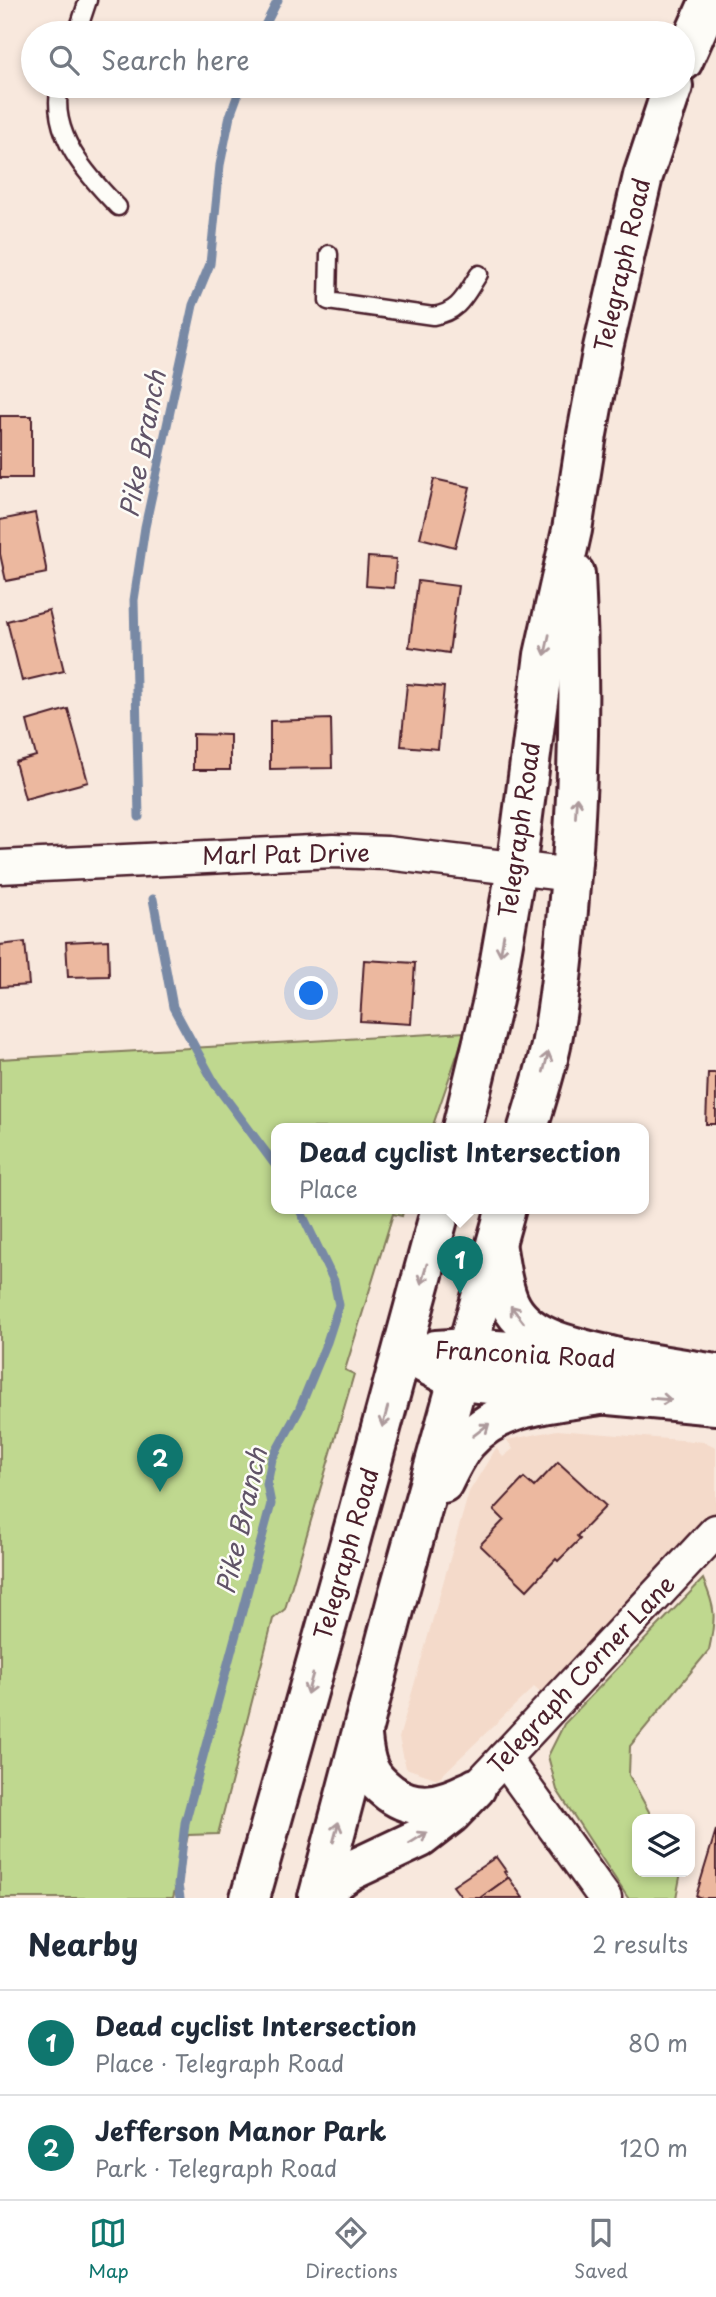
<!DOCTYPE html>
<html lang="en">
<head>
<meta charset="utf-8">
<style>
	:root { --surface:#fff; --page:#f6f6f7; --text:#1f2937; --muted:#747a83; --line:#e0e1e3; --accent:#0f766e }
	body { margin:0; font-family:"Playpen Sans",sans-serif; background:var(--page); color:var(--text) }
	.controls { position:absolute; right:21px; bottom:21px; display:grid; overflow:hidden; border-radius:14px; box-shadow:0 4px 10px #0003 }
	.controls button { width:63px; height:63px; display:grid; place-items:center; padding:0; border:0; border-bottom:2px solid var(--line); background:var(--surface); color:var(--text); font:35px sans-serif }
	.you { position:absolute; left:312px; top:994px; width:24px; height:24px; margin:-18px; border:5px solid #fff; border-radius:50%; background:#1a73e8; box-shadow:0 0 0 10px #1a73e833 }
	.badge { display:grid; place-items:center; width:46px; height:46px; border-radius:50%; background:var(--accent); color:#fff; font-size:23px; font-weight:700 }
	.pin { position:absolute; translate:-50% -58px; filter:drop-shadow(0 2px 4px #0008) }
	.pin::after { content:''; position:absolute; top:37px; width:24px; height:21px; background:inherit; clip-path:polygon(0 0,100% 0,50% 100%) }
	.popup { position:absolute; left:271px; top:1123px; width:378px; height:91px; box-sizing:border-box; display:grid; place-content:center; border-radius:14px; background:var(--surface); filter:drop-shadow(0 2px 5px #0005); font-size:23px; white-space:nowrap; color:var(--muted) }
	.popup b { font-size:26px; color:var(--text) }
	.popup::after { content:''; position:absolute; left:50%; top:100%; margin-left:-14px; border:14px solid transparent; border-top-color:var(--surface) }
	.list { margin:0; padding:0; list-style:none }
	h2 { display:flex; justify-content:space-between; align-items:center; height:91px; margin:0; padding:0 28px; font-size:30px }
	h2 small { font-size:23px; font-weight:400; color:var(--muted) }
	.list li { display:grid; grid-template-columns:46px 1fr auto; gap:21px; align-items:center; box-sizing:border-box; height:105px; padding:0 28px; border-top:2px solid var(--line) }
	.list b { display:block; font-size:26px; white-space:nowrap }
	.list p { margin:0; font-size:23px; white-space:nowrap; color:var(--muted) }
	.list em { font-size:23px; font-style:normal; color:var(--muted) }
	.icon { flex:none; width:38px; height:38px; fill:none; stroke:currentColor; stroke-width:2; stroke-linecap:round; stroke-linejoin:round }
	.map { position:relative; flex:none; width:716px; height:1898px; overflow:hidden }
	.search { position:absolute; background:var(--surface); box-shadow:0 4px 10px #0003; left:21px; right:21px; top:21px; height:77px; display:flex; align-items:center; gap:18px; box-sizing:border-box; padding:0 24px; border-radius:38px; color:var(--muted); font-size:26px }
	.sheet { height:301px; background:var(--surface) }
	nav { display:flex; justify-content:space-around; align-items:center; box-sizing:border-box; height:98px; border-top:2px solid var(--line); background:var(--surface); font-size:19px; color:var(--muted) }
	nav a { display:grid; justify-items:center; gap:4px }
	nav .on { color:var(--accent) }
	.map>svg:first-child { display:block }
	.built { fill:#f4daca }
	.green { fill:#bfd88f; stroke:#847c5d; stroke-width:2 }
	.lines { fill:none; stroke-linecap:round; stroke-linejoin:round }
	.stream { stroke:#7889a5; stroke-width:9 }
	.building { fill:#ecb89f; stroke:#4a1f2b; stroke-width:2 }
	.service-casing { stroke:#4a1f2b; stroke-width:21 }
	.minor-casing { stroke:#4a1f2b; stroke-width:37 }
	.secondary-casing { stroke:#4a1f2b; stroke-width:44 }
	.primary-casing { stroke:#4a1f2b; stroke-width:44 }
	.service { stroke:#fdfcf7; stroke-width:16 }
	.minor { stroke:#fdfcf7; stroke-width:32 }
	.secondary { stroke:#fdfcf7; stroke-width:38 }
	.primary { stroke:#fdfcf7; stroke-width:38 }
	.oneway { stroke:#ac999b }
	.labels { text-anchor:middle; stroke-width:5; stroke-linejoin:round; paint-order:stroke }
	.street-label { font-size:24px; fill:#4a1f2b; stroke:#fdfcf7 }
	.water-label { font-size:26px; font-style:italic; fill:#615468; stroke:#fdfcf7 }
</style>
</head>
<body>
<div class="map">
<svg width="716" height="1898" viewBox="0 0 716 1898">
	<rect width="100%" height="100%" fill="#f8e8dd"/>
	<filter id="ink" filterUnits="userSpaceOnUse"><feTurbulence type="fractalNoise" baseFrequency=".0143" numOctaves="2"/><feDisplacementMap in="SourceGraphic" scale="14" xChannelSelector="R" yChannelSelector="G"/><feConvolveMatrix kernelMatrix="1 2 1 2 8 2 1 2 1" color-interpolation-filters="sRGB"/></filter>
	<g filter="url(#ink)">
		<path class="built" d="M557,1430L705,1442L716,1447V1513L544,1696L534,1687L438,1779L406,1768L399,1738L469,1492L496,1448L503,1457L513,1449L507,1440Z"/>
		<g class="green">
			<path d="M465,1032L432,1128H276V1208H404L402,1216L393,1214L345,1370L354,1374L285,1609L273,1619L218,1834L188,1835L173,1898H0V1059Z"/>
			<path d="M703,1579C716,1609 716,1617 709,1650L630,1746L629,1775L653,1819H637V1872H681L676,1898H628L557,1790L548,1756L564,1724Z"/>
		</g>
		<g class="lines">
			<g class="stream">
				<path d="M261,33L278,0"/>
				<path d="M139,817L134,600L145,527L193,305L210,264L220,165L230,116L241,86"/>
				<path d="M153,899L173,1007L215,1084L276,1166"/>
				<path d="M180,1898L178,1885L185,1823L271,1504L267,1484L272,1459L299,1410L327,1342L339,1305L334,1281L299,1208"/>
			</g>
		</g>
		<g class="building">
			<rect x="0" y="416" width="32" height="62"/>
			<path d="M434,479L470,487L455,547L420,538Z"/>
			<path d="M35,513L47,573L6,581L0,554V520Z"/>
			<path d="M368,557L396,559L394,588L366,586Z"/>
			<path d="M418,581L458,586L449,653L409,647Z"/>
			<path d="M49,610L64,671L22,681L7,621Z"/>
			<path d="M407,684L444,687L438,749L401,746Z"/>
			<path d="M68,709L88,782L25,799L15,762L36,756L27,721Z"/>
			<path d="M331,719L332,768L270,769V721Z"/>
			<path d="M193,734L230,735V770H193Z"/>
			<path d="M108,940L109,976L68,977L66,942Z"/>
			<path d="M25,942L29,985L0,987V945Z"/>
			<path d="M364,960L415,963L411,1024L360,1021Z"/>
			<path d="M708,1073H716V1124H706Z"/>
			<path d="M558,1462L606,1506L577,1536L580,1539L558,1561L556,1559L527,1590L480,1545L504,1520L494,1510L524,1478L534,1487Z"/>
			<path d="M716,1830V1898H702L696,1896Z"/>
			<path d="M496,1857L506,1871L504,1872L508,1878L480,1898H462L453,1886Z"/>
			<path d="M509,1878L523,1898H480L508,1878Z"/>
		</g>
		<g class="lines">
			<defs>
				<g id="service">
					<path d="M77,33L88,0"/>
					<path d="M60,86C49,134 87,175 118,207"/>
					<path d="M329,254L328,301L433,316C460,312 465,295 479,274"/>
				</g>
				<g id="minor">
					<path d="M0,867L333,851L387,853L572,875"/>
					<path d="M504,1758L605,1898"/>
					<path d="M476,1788L716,1531"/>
				</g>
				<g id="secondary">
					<path d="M436,1350L467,1348L622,1359L716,1374"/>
					<path d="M403,1352L458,1381L716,1405"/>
				</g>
				<g id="primary">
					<path d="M683,61L710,0"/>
					<path d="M462,1128L493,1000L516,869L544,655L572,530L587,434L603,348L643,176L673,86"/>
					<path d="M528,1128C536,1101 545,1073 551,1046C560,997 565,948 569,898C579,790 581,682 575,574"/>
					<path d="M497,1249C500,1266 502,1286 509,1302C527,1343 584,1348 622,1359"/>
					<path d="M443,1483C450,1469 457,1453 468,1441C501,1403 560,1402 606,1394"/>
					<path d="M362,1736C363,1747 364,1758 369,1769C373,1779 381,1786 390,1793C416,1812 442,1805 468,1792"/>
					<path d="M250,1898L347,1553L441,1208"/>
					<path d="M318,1898L397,1599L506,1208"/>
					<path d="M318,1898L334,1882L350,1871L420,1838L451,1814L476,1788"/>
				</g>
			</defs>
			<use href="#service" class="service-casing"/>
			<use href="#minor" class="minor-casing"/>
			<use href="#secondary" class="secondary-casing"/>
			<use href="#primary" class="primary-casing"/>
			<use href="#service" class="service"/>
			<use href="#minor" class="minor"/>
			<use href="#secondary" class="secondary"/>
			<use href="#primary" class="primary"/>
		</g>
		<defs><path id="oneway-shaft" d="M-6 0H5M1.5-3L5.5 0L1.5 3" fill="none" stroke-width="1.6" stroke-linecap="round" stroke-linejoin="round" transform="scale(1.75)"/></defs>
		<g class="oneway">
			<use href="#oneway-shaft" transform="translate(547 645) rotate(102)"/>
			<use href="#oneway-shaft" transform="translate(576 807) rotate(-87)"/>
			<use href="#oneway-shaft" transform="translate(502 945) rotate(100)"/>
			<use href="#oneway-shaft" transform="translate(546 1062) rotate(-75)"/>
			<use href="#oneway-shaft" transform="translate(424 1274) rotate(106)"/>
			<use href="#oneway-shaft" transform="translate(517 1314) rotate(-128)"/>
			<use href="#oneway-shaft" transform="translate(661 1399) rotate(5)"/>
			<use href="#oneway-shaft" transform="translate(385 1417) rotate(105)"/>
			<use href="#oneway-shaft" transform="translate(481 1430) rotate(-37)"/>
			<use href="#oneway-shaft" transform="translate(310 1684) rotate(106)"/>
			<use href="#oneway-shaft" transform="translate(336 1832) rotate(-75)"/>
			<use href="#oneway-shaft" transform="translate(418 1838) rotate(-32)"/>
		</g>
	</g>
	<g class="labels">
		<g class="street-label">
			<text transform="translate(623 265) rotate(-77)" y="8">Telegraph Road</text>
			<text transform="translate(520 830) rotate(-82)" y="8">Telegraph Road</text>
			<text transform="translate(286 855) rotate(-1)" y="8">Marl Pat Drive</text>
			<text transform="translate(525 1355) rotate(3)" y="8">Franconia Road</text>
			<text transform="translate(347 1554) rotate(-74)" y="8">Telegraph Road</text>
			<text transform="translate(582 1675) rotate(-47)" y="8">Telegraph Corner Lane</text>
		</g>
		<g class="water-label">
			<text transform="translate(143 444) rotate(-79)" y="9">Pike Branch</text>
			<text transform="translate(242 1521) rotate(-77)" y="9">Pike Branch</text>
		</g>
	</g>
</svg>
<div class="controls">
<button><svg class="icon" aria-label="layers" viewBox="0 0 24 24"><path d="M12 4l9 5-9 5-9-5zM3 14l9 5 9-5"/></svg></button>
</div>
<div class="you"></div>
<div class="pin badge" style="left:460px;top:1294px">1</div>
<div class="popup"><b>Dead cyclist Intersection</b>Place</div>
<div class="pin badge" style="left:160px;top:1492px">2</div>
<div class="search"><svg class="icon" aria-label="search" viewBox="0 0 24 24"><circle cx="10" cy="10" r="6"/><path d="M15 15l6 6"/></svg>Search here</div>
</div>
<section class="sheet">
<h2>Nearby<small>2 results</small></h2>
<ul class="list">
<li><span class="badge">1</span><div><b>Dead cyclist Intersection</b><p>Place · Telegraph Road</p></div><em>80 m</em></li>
<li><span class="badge">2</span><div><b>Jefferson Manor Park</b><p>Park · Telegraph Road</p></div><em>120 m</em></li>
</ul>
</section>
<nav>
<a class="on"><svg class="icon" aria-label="map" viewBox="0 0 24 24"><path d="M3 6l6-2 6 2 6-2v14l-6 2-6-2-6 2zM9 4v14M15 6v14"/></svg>Map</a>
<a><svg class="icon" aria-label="directions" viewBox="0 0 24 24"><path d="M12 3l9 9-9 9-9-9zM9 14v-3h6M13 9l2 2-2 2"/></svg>Directions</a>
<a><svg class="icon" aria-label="saved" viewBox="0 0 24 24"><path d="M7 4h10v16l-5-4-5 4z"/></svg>Saved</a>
</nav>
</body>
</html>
